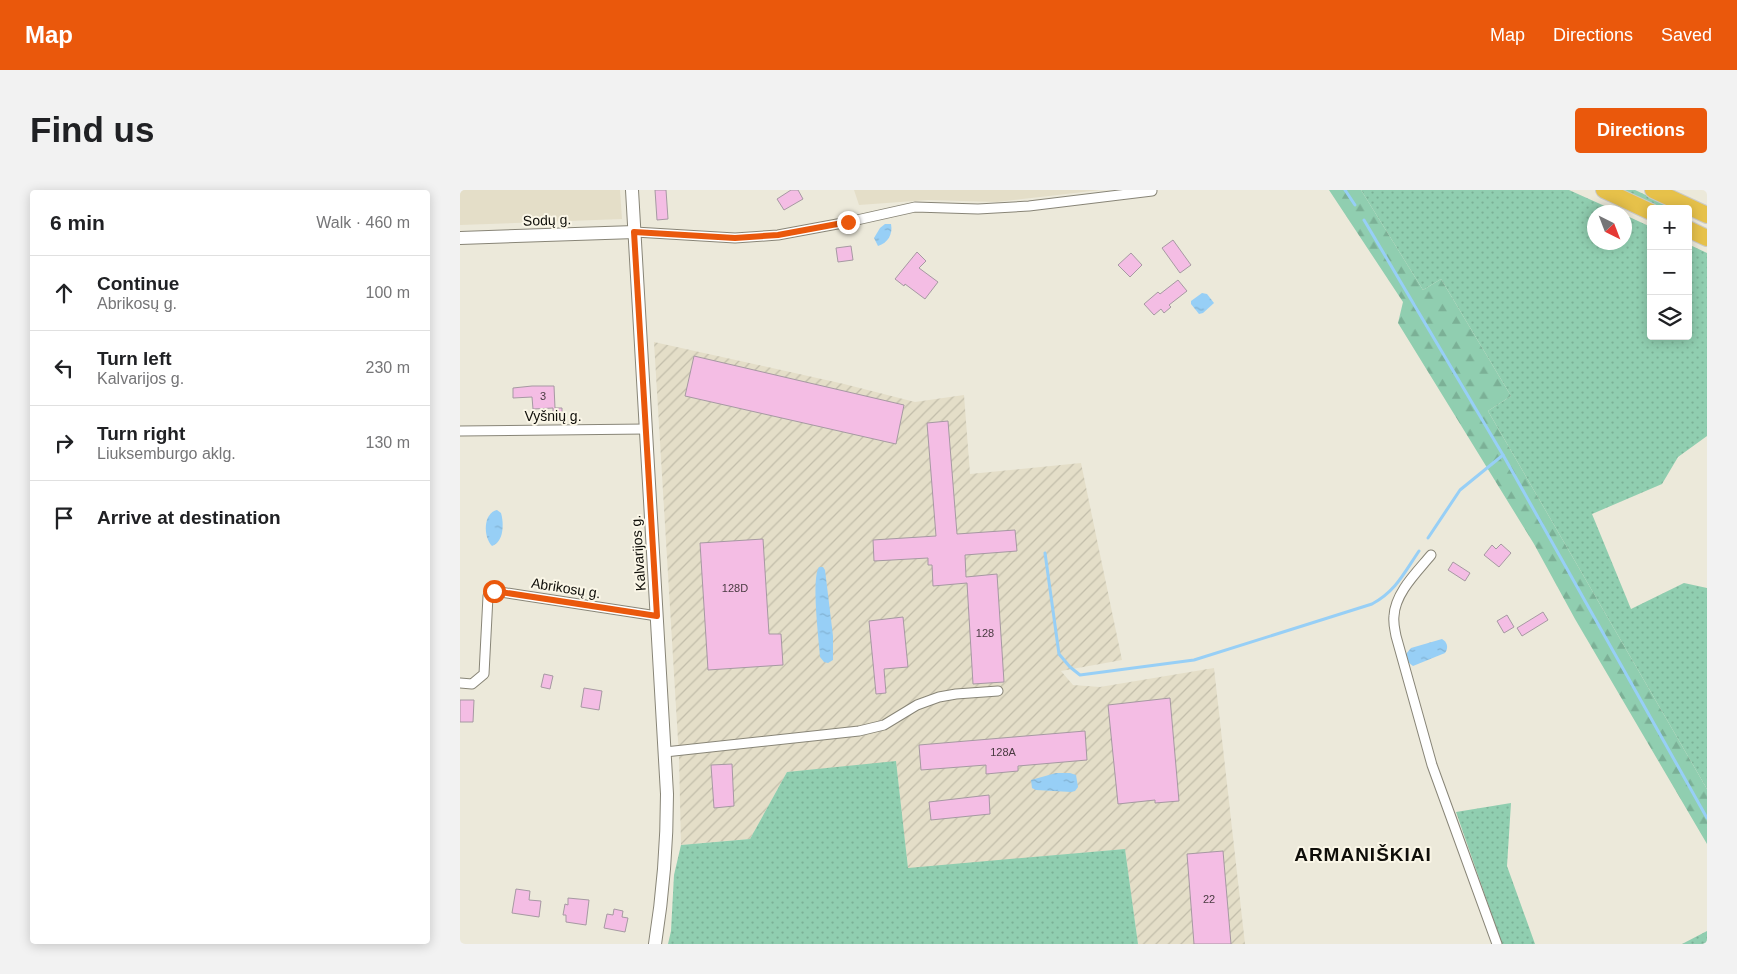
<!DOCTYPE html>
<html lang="en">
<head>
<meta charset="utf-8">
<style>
	:root { --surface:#fff; --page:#f2f2f2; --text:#202124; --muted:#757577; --line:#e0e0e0; --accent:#ea580c }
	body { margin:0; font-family:Helvetica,sans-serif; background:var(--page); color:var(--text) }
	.controls { position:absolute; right:15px; top:15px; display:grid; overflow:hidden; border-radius:5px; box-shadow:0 2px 12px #0003 }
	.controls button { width:45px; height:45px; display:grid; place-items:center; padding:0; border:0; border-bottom:1px solid var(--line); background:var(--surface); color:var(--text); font:25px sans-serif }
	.compass { position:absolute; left:1127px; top:15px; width:45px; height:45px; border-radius:50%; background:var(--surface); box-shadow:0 2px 12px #0003; rotate:138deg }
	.stop { position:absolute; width:15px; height:15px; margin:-11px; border:4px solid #ea580c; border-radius:50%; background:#fff }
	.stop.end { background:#ea580c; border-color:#fff; box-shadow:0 1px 5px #0008 }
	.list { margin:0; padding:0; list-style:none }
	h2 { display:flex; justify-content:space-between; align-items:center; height:65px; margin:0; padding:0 20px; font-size:21px }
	h2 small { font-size:16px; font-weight:400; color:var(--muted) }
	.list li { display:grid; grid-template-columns:32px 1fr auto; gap:15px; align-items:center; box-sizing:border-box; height:75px; padding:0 20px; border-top:1px solid var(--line) }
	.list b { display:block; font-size:19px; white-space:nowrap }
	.list p { margin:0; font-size:16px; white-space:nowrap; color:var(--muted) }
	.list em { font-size:16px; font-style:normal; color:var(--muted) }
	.icon { flex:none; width:28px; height:28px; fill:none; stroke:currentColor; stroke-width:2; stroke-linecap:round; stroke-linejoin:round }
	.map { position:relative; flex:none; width:1247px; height:754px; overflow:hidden; border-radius:5px }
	header { display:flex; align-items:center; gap:30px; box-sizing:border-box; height:70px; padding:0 25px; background:var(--accent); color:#fff }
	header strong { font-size:24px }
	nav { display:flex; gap:28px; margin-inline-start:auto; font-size:18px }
	.intro { display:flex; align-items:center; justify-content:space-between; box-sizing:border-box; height:120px; padding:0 30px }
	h1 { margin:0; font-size:35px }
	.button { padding:12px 22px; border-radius:5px; background:var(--accent); color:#fff; font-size:18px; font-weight:700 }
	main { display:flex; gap:30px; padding:0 30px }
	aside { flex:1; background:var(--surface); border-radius:5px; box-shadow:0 2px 12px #0003 }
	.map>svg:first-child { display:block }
	.built { fill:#e4dec8 }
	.industrial { fill:url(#industrial-furrows) }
	.grass { fill:url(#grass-dots) }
	.forest { fill:url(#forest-firs) }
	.water { fill:url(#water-ripples) }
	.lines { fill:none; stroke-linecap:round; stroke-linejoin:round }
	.stream { stroke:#97cff6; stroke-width:3 }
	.building { fill:#f4bde4; stroke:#a699a2 }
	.street-casing { stroke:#888577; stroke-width:11 }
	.secondary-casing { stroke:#888577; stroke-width:14 }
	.highway-casing { stroke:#cacac9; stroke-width:18 }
	.street { stroke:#fff; stroke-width:9 }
	.secondary { stroke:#fff; stroke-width:12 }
	.highway { stroke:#e6c14a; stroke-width:16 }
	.route { stroke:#ea580c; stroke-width:6 }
	.labels { text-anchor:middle; stroke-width:4; stroke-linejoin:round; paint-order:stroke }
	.number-label { font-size:11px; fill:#483a40 }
	.street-label { font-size:14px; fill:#0f0e09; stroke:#faf6e7 }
	.district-label { font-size:19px; font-weight:bold; letter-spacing:1px; fill:#0f0e09; stroke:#faf6e7 }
</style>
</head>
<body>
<header>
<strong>Map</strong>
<nav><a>Map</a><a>Directions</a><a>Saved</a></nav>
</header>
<div class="intro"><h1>Find us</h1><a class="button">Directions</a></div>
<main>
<aside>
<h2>6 min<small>Walk · 460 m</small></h2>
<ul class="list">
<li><svg class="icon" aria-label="ahead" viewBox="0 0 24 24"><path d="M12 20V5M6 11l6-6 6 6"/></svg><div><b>Continue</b><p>Abrikosų g.</p></div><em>100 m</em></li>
<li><svg class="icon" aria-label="left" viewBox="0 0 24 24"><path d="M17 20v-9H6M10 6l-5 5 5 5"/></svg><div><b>Turn left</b><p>Kalvarijos g.</p></div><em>230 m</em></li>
<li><svg class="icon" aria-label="right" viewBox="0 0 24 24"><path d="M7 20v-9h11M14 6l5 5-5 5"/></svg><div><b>Turn right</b><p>Liuksemburgo aklg.</p></div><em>130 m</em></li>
<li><svg class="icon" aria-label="arrive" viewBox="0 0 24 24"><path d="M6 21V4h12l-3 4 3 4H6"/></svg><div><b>Arrive at destination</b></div></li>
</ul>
</aside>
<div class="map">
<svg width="1247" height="754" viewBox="0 0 1247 754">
	<defs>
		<pattern id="industrial-furrows" width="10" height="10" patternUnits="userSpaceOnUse" patternTransform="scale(1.25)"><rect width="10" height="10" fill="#e4dec8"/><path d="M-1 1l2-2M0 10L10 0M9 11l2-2" fill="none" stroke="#c2bdaa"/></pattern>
		<pattern id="grass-dots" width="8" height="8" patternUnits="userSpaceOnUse" patternTransform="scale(1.25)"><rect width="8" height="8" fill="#90ceb0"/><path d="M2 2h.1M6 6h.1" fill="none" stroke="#7bb096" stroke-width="1.8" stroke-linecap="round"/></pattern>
		<pattern id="forest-firs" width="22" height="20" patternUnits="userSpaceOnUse" patternTransform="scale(1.25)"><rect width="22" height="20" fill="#90ceb0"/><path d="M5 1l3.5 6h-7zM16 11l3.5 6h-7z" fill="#7bb096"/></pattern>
		<pattern id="water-ripples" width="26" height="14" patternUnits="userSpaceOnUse" patternTransform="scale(1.25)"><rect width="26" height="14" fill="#97cff6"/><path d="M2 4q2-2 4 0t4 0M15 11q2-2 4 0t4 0" fill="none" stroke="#81b1d2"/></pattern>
	</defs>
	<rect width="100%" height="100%" fill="#ece9da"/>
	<g class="built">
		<path d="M0,0H160L162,29L0,35Z"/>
		<path d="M394,0H641L537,12L468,10L399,15Z"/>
	</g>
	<path class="industrial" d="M194,152L384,194L455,212L504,205L510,284L621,273L662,470L601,481L613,495L640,497L754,478L785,754H678L665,659L448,679L436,572L327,582L290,649L221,655L219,567Z"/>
	<g class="grass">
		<path d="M901,0H1109L1158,22H1134V52H1164L1165,25L1191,37V146H1228V54L1247,63V246L1218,267L1202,294L1132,324L1171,419L1224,393L1247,398V599L1028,221L1051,206L981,89L963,100Z"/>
		<path d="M1163,0H1175L1216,19H1203Z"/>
		<path d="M436,571L448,678L665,659L678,754H208L211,741L214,685L221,655L290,649L327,582Z"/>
		<path d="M1051,613L1047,676L1075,754H1042L996,622Z"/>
		<path d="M1247,741V754H1222Z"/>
	</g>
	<path class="forest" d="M869,0H901L963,100L981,89L1051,206L1028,221L1247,599V654L1115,429L1074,354L938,133L943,112Z"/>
	<g class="water">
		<path d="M425,34H431C433,44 428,53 418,56L414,48L420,38Z"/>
		<path d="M742,103L747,104L754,113L743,123L739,124L731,114V111Z"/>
		<path d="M37,320L41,323C44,333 44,352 32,356C23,347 23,323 37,320Z"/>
		<path d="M359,377H363L365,380L373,446V470L368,473L364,472L360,467C359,451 351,388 359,377Z"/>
		<path d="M982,449C987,452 989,457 985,463L953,476C948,473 947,469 946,464L951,458Z"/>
		<path d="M596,583H610L616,585L618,597L615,601L611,602L576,600L572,598L571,590Z"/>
	</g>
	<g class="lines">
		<g class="stream">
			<path d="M885,0L895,15"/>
			<path d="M904,30L1043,265L1247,628"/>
			<path d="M968,348L1000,300L1043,265"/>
			<path d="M585,363L599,464L610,477L620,485L734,470L912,414C936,401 944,383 959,361"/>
		</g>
	</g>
	<g class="building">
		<path d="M195,0H206L208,29L197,30Z"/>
		<path d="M331,0H338L343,9L324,20L317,9Z"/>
		<path d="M713,50L731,75L720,83L702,58Z"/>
		<path d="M391,56L393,70L378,72L376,58Z"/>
		<path d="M457,62L466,71L459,78L478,92L465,109L445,94L444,96L435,89Z"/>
		<path d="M671,63L682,75L670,87L658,75Z"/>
		<path d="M718,90L727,101L709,115L711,117L704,123L701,119L694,125L684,114L698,102L700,104Z"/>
		<path d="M234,166L444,215L436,254L225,206Z"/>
		<path d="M72,196H94L95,218H102V227H93V218L73,219L72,207L53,208V198Z"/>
		<path d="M488,231L497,344L555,340L557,361L505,365L506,387L537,384L544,492L513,494L507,393L473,396L472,375H468V368L414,371L413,350L476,346L467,233Z"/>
		<path d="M303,349L309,444H321L323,475L248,480L240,353Z"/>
		<path d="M1041,354L1051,363L1039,377L1024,365L1032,355L1036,359Z"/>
		<path d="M993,372L1010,383L1005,391L988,380Z"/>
		<path d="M1083,422L1088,430L1062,446L1057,438Z"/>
		<path d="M1047,425L1054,437L1044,443L1037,431Z"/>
		<path d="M443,427L448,477L424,479L426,503L416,504L409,431Z"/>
		<path d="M84,484L93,486L90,499L81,497Z"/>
		<path d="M124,498L142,501L139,520L121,517Z"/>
		<path d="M710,508L719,611L695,613V610L658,614L648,515Z"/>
		<path d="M0,510H14L13,532H0Z"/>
		<path d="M625,541L627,570L558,576V581L526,584V575L461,580L459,555Z"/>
		<path d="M272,574L274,616L254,618L251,575Z"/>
		<path d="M529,605L530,624L471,630L469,612Z"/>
		<path d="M763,661L771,754H734L727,664Z"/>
		<path d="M56,699L70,701L69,710L81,711L79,727L52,723Z"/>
		<path d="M108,708L129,710L126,735L106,732V725H103L105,714L108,715Z"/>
		<path d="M154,719L163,721L162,727L168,728L165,742L144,738L147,724L153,725Z"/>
	</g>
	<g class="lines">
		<defs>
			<g id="street">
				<path d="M175,42L275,48L318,45L388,32L455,17L518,19L569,16L692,1"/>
				<path d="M0,241L186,239"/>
				<path d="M971,365C957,382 935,403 934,426C933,433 935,440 936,446L972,575L1037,754"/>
				<path d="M0,493L12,494L24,484L28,406L34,401L197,426"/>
				<path d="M205,562L399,541L424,535L457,515L479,507L496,504L538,501"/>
			</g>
			<g id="secondary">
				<path d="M172,0L207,604C207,655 203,704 195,754"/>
				<path d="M0,48L175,42"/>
			</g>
			<g id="highway">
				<path d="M1144,0L1191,22"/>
				<path d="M1193,0L1247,25"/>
				<path d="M1228,39L1247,48"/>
			</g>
		</defs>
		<use href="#street" class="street-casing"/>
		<use href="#secondary" class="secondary-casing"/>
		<use href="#highway" class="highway-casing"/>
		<use href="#street" class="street"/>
		<use href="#secondary" class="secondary"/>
		<use href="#highway" class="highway"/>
	</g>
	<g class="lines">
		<path class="route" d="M34,401L197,426L174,42L275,48L318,45L388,32"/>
	</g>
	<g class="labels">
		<g class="number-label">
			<text x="83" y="210">3</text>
			<text x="275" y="402">128D</text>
			<text x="525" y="447">128</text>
			<text x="543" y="566">128A</text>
			<text x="749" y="713">22</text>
		</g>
		<g class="street-label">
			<text transform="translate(87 30) rotate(-2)" y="5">Sodų g.</text>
			<text x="93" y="231">Vyšnių g.</text>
			<text transform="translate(178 363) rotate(-94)" y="5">Kalvarijos g.</text>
			<text transform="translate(106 398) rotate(9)" y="5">Abrikosų g.</text>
		</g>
		<g class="district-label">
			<text x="903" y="671">ARMANIŠKIAI</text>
		</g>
	</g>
</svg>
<div class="controls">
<button>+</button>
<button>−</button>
<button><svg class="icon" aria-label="layers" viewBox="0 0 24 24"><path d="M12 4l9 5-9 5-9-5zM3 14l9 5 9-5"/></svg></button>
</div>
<svg class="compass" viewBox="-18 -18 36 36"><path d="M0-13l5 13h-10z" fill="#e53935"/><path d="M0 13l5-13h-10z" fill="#757577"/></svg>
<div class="stop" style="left:34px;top:401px"></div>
<div class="stop end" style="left:388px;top:32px"></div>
</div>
</main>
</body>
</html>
